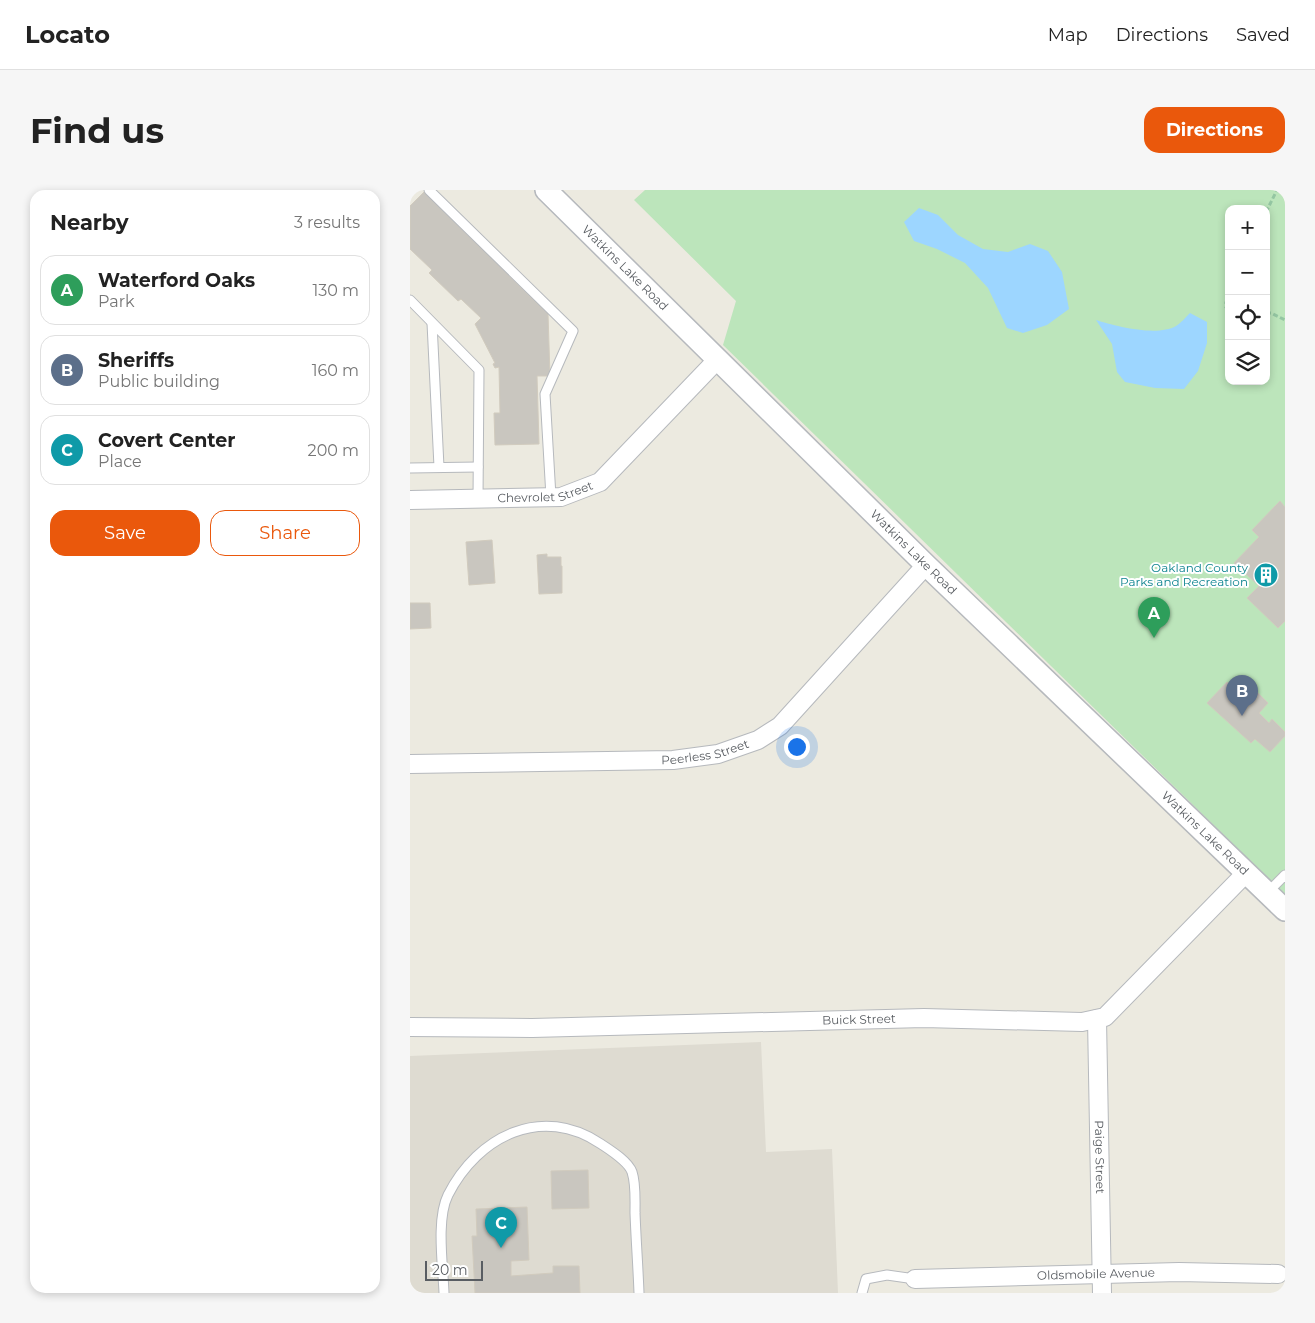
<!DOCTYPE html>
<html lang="en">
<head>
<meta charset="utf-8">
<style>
	:root { --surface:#fff; --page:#f6f6f6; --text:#222; --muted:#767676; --line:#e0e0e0; --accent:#ea580c }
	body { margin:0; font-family:Montserrat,sans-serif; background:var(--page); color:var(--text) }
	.controls { position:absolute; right:15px; top:15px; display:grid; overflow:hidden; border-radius:10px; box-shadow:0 2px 8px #0003 }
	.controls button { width:45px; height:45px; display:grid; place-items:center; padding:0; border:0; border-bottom:1px solid var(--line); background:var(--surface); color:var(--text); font:25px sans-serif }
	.scale { position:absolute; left:15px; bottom:12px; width:58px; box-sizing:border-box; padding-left:5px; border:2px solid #595d62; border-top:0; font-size:14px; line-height:18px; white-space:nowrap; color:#595d62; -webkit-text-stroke:4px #fff; paint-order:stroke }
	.you { position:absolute; left:386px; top:556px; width:18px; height:18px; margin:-12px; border:4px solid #fff; border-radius:50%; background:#1a73e8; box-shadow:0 0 0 8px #1a73e833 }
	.badge { display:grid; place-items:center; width:32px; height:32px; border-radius:50%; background:var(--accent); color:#fff; font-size:16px; font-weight:700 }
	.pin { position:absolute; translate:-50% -41px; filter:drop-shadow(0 1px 2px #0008) }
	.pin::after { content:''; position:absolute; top:26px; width:18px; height:15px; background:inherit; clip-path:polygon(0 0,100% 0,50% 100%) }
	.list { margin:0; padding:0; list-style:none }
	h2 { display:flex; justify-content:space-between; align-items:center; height:65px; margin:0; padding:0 20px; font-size:21px }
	h2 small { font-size:16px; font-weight:400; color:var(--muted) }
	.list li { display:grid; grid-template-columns:32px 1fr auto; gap:15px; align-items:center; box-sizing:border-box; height:70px; margin:0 10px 10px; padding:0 10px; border:1px solid var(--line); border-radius:15px }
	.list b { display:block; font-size:19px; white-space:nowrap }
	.list p { margin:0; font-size:16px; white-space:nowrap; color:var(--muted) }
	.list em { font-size:16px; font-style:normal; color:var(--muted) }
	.actions { display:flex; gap:10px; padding:15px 20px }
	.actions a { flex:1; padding:11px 0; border:1px solid var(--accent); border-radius:15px; text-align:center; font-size:18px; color:var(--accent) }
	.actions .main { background:var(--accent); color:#fff }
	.icon { flex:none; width:28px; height:28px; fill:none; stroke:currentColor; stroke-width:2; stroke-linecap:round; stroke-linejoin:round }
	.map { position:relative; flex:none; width:875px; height:1103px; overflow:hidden; border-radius:15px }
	header { display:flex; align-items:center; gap:30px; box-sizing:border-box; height:70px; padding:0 25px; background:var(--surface); border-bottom:1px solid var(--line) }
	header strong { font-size:24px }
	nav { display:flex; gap:28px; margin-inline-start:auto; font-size:18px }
	.intro { display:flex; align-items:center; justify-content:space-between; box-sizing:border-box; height:120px; padding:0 30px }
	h1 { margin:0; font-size:35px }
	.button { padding:12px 22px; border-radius:15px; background:var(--accent); color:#fff; font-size:18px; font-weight:700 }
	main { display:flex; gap:30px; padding:0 30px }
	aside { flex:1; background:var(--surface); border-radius:15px; box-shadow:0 2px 8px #0003 }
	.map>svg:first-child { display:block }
	.education { fill:#dedbd1 }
	.green { fill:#bce5bb; fill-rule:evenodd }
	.water { fill:#9dd6ff }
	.building { fill:#c9c6bf; stroke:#d1cbbe }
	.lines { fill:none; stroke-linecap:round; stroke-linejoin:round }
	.service-casing { stroke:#b6b9bd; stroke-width:11 }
	.minor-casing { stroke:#b6b9bd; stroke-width:20 }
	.tertiary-casing { stroke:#b6b9bd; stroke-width:24 }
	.path { stroke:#94c6a2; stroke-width:3; stroke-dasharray:5 2.5; stroke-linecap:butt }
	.service { stroke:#fff; stroke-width:9 }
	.minor { stroke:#fff; stroke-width:18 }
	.tertiary { stroke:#fff; stroke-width:21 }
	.labels { text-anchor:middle; stroke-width:4; stroke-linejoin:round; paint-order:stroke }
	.street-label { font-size:12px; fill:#595d62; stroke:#fff }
	.culture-label { font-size:12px; fill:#0d838f; stroke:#fff; text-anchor:end }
</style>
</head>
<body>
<header>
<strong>Locato</strong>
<nav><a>Map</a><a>Directions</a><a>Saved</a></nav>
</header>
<div class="intro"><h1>Find us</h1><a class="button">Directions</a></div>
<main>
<aside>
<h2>Nearby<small>3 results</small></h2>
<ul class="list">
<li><span class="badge" style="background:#2e9e5b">A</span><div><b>Waterford Oaks</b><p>Park</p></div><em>130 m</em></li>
<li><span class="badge" style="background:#5c6f8a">B</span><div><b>Sheriffs</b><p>Public building</p></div><em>160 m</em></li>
<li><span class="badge" style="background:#0f9aa8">C</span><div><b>Covert Center</b><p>Place</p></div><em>200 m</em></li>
</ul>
<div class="actions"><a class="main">Save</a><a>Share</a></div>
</aside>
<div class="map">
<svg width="875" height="1103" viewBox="0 0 875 1103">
	<rect width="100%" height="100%" fill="#eceae0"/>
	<path class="education" d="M351,852L356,962L422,959L428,1103H0V866Z"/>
	<path class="green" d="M235,0H875V705L313,155L326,111L224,10ZM819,19H856V191H819Z"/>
	<g class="water">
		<path d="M509,18L528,25L548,45L573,59L598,62L620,54L638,61L652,82L659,119L637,135L613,143L597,138L578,98L555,73L527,59L504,51L494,32Z"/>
		<path d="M780,123L797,132V153L788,181L774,199L745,198L715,192L707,182L702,154L686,130C705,136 747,147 766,136C771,133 776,127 780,123Z"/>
	</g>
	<g class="building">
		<path d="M14,2L138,124L140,186H127L129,254L85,255L84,223H90L89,177L85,178L83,174L85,173L65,134L71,128L51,109L48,111L19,83L22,80L0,59V16Z"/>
		<path d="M870,311L875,317V431L868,438L837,408L849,396L824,373L849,347L842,340Z"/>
		<path d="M82,350L85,393L59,395L56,352Z"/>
		<path d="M137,364V367H151V376H152V403L129,404L127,365Z"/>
		<path d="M0,413H20L21,438L0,439Z"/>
		<path d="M817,492L836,511L846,501L858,513L849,523L859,533L862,529L875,542V546L860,562L845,549L841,553L797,513Z"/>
		<path d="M178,980L179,1018L142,1019L141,981Z"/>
		<path d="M117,1017L119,1070L101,1071V1086L143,1083V1076H169L170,1103H65L62,1046H67L66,1019Z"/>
	</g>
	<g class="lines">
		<defs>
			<g id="service">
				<path d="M19,0L163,141L135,204L141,307"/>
				<path d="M0,110L69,180L68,309"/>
				<path d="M22,133L29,277"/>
				<path d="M0,278L68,277"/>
				<path d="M857,703L875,685"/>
				<path d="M34,1103C33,1076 26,1029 38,1005C68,946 132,914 191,954C200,960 218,971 222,982C226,994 225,1010 225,1023C226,1050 228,1076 229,1103"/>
				<path d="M452,1103L456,1089L477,1085L505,1089"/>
			</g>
			<g id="minor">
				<path id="s1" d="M0,310L151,307L190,292L307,170"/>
				<path id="s2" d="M0,574L263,570L308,564L348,550L370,536L516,375"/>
				<path id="s3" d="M687,829L692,1103"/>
				<path id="s4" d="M0,837L122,838L514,828L672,832L695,827L836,683"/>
				<path id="s5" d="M505,1089L769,1082L868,1084"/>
			</g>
			<g id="tertiary">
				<path id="s6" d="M136,0L516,375L875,720"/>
			</g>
		</defs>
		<use href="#service" class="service-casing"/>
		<use href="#minor" class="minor-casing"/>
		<use href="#tertiary" class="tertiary-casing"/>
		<g class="path">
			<path d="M856,22L867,0"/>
			<path d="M819,102L815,116L819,121"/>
			<path d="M856,123H861L875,130"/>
		</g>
		<use href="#service" class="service"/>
		<use href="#minor" class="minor"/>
		<use href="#tertiary" class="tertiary"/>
	</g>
	<defs>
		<symbol id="building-disc" viewBox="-11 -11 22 22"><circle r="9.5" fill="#0f9aa8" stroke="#fff"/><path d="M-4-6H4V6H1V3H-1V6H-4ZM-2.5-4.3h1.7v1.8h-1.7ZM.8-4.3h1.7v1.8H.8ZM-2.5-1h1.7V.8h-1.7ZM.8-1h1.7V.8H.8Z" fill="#fff"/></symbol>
	</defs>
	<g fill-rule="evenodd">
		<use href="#building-disc" x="842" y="371" width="28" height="28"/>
	</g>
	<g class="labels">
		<g class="street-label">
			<text dy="4" stroke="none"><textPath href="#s6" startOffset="111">Watkins Lake Road</textPath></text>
			<text dy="4" stroke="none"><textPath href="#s1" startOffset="136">Chevrolet Street</textPath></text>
			<text dy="4" stroke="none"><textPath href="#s6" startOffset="516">Watkins Lake Road</textPath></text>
			<text dy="4" stroke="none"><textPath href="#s2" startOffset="296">Peerless Street</textPath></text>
			<text dy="4" stroke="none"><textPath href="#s6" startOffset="921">Watkins Lake Road</textPath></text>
			<text dy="4" stroke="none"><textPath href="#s4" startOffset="449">Buick Street</textPath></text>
			<text dy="4" stroke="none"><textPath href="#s3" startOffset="138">Paige Street</textPath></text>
			<text dy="4" stroke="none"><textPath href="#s5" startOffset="181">Oldsmobile Avenue</textPath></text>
		</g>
		<g class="culture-label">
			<text x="838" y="382">Oakland County<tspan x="838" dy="14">Parks and Recreation</tspan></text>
		</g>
	</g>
</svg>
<div class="controls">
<button>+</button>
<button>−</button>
<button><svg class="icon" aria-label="locate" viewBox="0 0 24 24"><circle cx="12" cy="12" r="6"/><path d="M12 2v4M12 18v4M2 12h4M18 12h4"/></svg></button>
<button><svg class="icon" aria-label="layers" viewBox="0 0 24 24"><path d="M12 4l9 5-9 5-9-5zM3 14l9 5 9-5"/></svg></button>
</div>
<div class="scale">20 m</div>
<div class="you"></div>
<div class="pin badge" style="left:744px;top:448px;background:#2e9e5b">A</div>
<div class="pin badge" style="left:832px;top:526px;background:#5c6f8a">B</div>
<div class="pin badge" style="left:91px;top:1058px;background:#0f9aa8">C</div>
</div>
</main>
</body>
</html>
